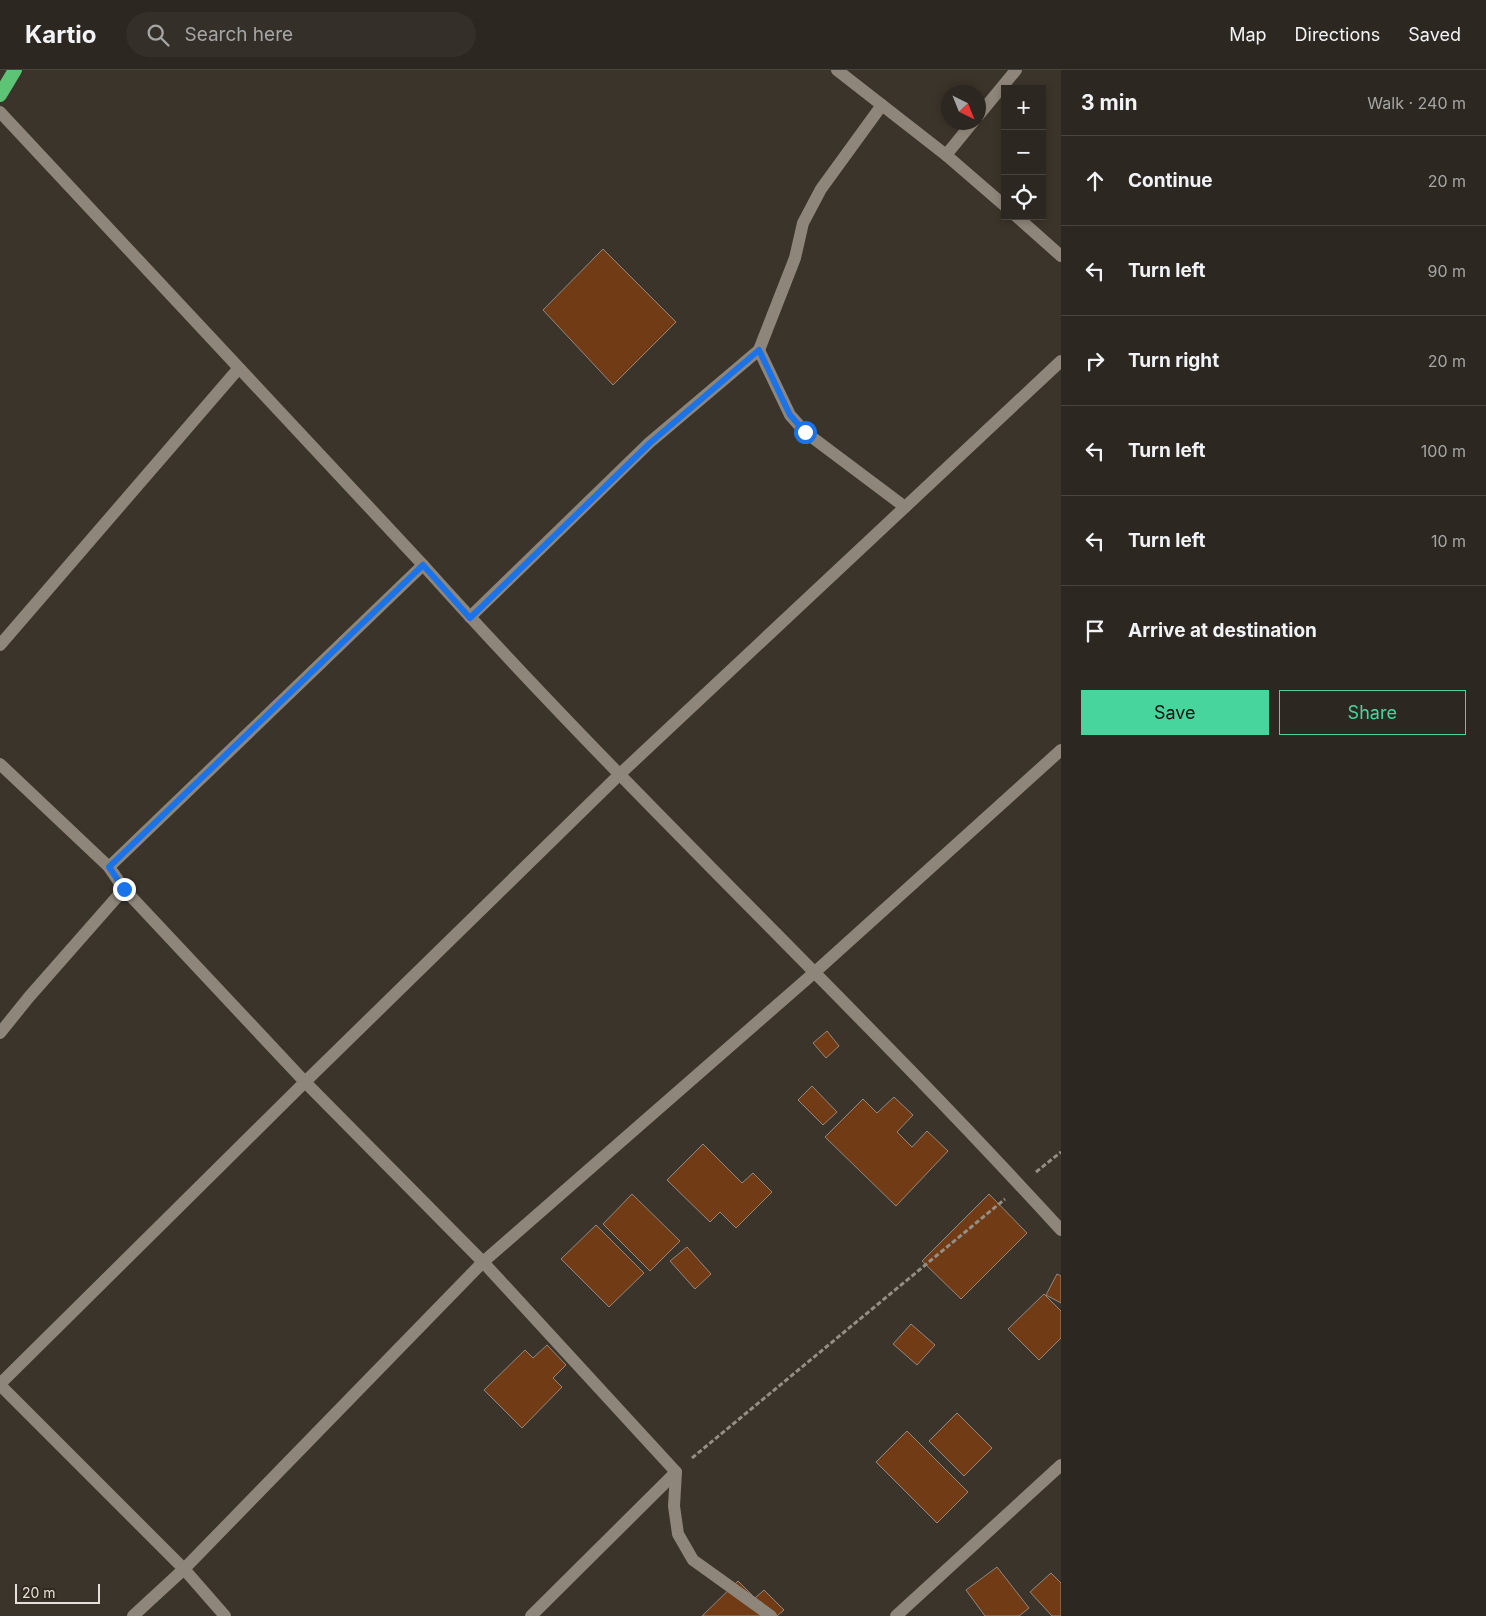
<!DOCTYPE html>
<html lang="en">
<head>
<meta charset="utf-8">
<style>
	:root { --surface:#2c2720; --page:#342f29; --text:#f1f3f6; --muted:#a6a5a5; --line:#48443e; --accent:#48d49d }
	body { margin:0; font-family:Inter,sans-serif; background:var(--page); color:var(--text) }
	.controls { position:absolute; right:15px; top:15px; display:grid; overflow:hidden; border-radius:0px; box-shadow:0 2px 8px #0003 }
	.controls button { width:45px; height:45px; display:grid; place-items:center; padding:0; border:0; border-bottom:1px solid var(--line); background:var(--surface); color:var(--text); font:25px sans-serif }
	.compass { position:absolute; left:941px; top:15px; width:45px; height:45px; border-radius:50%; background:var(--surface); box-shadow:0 2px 8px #0003; rotate:137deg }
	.scale { position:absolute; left:15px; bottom:12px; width:85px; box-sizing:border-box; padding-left:5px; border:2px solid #e5e1da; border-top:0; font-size:14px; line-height:18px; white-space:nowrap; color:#e5e1da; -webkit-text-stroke:4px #312a20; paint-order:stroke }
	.stop { position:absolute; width:15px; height:15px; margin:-11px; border:4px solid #1a73e8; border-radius:50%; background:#fff }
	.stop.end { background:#1a73e8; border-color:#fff; box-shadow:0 1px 5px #0008 }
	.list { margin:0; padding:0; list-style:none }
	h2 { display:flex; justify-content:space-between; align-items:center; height:65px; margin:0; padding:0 20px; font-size:21px }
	h2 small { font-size:16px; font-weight:400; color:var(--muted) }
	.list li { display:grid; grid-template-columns:32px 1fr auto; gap:15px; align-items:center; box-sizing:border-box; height:90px; padding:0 20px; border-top:1px solid var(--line) }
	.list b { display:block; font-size:19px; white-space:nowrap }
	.list em { font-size:16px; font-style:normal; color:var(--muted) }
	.actions { display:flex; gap:10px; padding:15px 20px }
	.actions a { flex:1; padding:11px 0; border:1px solid var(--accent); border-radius:0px; text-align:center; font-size:18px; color:var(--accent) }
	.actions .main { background:var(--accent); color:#111 }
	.icon { flex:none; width:28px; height:28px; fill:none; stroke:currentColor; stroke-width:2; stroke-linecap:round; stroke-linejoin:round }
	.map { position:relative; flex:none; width:1061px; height:1546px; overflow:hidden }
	header { display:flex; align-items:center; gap:30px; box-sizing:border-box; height:70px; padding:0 25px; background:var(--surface); border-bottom:1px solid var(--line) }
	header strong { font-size:24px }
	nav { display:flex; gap:28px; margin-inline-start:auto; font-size:18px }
	.search { width:350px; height:45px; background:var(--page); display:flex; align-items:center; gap:12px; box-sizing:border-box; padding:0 18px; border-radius:28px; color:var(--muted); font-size:19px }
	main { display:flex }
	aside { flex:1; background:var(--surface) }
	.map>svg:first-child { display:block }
	.building { fill:#713c15; stroke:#94877f }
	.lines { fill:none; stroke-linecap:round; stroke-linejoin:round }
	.path { stroke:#948f86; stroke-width:3; stroke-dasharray:5 2.5; stroke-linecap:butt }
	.minor { stroke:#8e867a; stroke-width:12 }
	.tertiary { stroke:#8e867a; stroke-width:12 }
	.trunk { stroke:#5cc474; stroke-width:14 }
	.route { stroke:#1a73e8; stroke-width:6 }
</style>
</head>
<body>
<header>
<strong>Kartio</strong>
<div class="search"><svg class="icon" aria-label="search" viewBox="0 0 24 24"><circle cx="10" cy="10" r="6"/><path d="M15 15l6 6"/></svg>Search here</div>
<nav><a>Map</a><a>Directions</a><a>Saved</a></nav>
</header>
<main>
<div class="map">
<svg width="1061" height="1546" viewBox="0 0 1061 1546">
	<rect width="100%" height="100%" fill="#3b342a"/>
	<g class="building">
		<path d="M603,179L676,252L613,315L543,240Z"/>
		<path d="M827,961L839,976L826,988L813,973Z"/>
		<path d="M812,1016L837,1042L823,1055L798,1030Z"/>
		<path d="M894,1027L913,1045L897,1062L912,1077L927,1061L948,1081L896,1136L825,1067L863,1029L877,1043Z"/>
		<path d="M703,1074L742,1113L753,1103L772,1122L736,1158L720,1142L710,1152L667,1110Z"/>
		<path d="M632,1124L680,1171L650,1201L603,1154Z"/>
		<path d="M989,1124L1027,1163L961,1229L922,1191Z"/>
		<path d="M596,1155L644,1203L609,1237L561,1189Z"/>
		<path d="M687,1177L711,1204L695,1219L670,1191Z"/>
		<path d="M1057,1204L1061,1206V1233L1046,1225Z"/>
		<path d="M1044,1224L1061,1241V1268L1039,1290L1008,1259Z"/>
		<path d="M911,1254L935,1275L917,1295L893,1274Z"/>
		<path d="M547,1275L566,1295L553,1308L562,1317L522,1358L484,1320L525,1280L533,1288Z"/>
		<path d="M957,1343L992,1378L964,1406L929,1371Z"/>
		<path d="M907,1361L968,1422L937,1453L876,1392Z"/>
		<path d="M997,1497L1029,1538L1019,1546H985L966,1520Z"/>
		<path d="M1051,1503L1061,1513V1546H1052L1030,1522Z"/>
		<path d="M738,1511L755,1528L764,1520L784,1540L777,1546H702Z"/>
	</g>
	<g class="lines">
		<g class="path">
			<path d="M1036,1102L1061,1082"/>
			<path d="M692,1388L1005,1129"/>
		</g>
		<g class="minor">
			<path d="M0,42L423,495C628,724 854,933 1061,1160"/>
			<path d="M978,46L1016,0"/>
			<path d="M946,85L973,52"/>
			<path d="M759,280L790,345L805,362L905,437"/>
			<path d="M470,547L649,373L759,280L795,188L803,153L821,119L882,35"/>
			<path d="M0,575L239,298"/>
			<path d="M0,694L109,797L124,819L305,1012L483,1192L676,1402L674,1436L678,1464L693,1490L771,1546"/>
			<path d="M109,797L423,495"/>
			<path d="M0,963L29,927L124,819"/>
			<path d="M0,1314L305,1012L620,704L1061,291"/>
			<path d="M0,1315L184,1499L225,1546"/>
			<path d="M133,1546L184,1499L483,1192L815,902L1061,680"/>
			<path d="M531,1546L676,1402"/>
			<path d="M896,1546L1061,1395"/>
		</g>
		<g class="tertiary">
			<path d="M837,0L946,85L1005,136"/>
			<path d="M1016,146L1061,186"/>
		</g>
		<path class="trunk" d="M0,25L15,0"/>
	</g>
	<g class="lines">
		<path class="route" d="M124,819L109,797L423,495L470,548L650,373L759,280L790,345L805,362"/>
	</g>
</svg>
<div class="controls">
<button>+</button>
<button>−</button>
<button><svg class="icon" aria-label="locate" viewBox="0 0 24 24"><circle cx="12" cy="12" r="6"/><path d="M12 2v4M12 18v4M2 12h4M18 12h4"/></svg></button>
</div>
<svg class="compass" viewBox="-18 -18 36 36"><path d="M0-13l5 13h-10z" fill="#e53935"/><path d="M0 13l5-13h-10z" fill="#a6a5a5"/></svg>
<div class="scale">20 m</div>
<div class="stop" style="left:805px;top:362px"></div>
<div class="stop end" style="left:124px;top:819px"></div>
</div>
<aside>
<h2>3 min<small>Walk · 240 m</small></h2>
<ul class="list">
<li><svg class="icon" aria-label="ahead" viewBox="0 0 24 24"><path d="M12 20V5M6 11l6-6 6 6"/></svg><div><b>Continue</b></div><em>20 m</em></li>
<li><svg class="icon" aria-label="left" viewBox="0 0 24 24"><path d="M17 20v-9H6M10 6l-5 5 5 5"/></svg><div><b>Turn left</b></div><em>90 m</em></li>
<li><svg class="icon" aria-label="right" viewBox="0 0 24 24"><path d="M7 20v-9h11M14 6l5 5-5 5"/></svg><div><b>Turn right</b></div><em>20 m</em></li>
<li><svg class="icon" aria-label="left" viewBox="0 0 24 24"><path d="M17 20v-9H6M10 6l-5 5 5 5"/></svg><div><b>Turn left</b></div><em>100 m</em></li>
<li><svg class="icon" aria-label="left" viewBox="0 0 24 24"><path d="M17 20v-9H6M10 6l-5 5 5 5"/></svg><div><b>Turn left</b></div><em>10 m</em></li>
<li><svg class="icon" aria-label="arrive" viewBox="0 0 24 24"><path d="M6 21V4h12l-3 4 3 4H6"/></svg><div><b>Arrive at destination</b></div></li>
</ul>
<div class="actions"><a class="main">Save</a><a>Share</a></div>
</aside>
</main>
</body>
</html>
